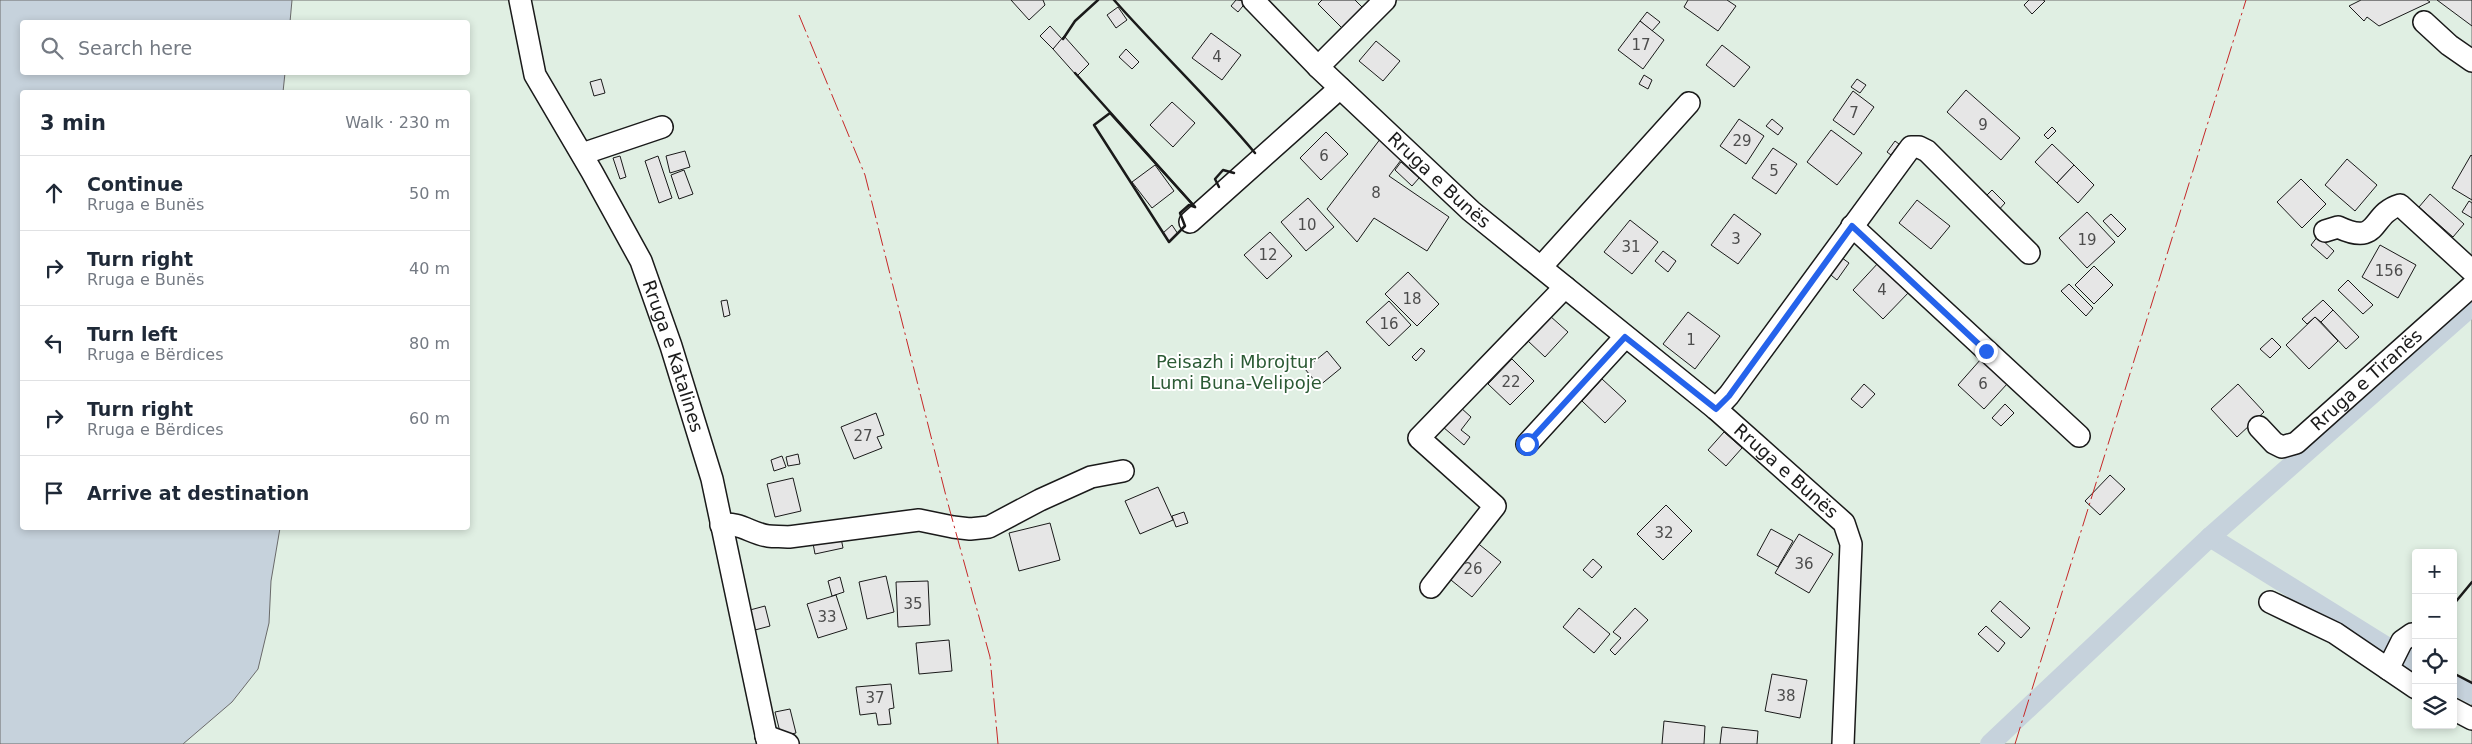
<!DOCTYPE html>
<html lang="en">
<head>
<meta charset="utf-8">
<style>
	:root { --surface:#fff; --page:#f2f2f3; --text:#1f2937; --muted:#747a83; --line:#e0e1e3 }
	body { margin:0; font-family:"DejaVu Sans",sans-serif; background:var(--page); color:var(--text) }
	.controls { position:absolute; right:15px; bottom:15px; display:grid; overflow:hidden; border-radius:5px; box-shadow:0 2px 8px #0003 }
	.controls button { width:45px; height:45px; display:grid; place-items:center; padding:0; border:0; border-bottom:1px solid var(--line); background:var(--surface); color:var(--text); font:25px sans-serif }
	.stop { position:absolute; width:15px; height:15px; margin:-11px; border:4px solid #2563eb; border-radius:50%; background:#fff }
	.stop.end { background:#2563eb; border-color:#fff; box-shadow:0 1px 5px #0008 }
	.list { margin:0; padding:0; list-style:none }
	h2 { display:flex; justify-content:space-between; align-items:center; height:65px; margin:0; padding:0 20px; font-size:21px }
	h2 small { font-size:16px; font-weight:400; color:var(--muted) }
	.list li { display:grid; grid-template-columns:32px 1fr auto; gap:15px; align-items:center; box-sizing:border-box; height:75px; padding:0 20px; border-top:1px solid var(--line) }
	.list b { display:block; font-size:19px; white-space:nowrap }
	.list p { margin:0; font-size:16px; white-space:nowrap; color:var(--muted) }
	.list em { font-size:16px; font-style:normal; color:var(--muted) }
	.icon { flex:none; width:28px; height:28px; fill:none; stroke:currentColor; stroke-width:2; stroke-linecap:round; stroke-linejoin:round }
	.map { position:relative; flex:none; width:2472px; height:744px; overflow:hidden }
	.search { position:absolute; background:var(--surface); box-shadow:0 2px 8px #0003; left:20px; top:20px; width:450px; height:55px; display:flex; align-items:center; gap:12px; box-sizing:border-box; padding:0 18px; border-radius:5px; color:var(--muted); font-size:19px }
	.panel { position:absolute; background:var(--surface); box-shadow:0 2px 8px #0003; left:20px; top:90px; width:450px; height:440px; border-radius:5px }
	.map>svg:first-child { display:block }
	.green { fill:#e0efe3; stroke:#6a6a6a; fill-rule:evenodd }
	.water { fill:#c6d2dc; stroke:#6a6a6a }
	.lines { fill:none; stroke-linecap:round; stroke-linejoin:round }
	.canal { stroke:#c6d2dc; stroke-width:20 }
	.building { fill:#e6e6e6; stroke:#1a1a1a }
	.minor-casing { stroke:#1a1a1a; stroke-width:24 }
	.minor { stroke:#fff; stroke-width:21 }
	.wall { stroke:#1a1a1a; stroke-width:2.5 }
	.power { stroke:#c62828; stroke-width:1; stroke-dasharray:18 4 2.5 4; stroke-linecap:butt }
	.route { stroke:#2563eb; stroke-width:6 }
	.labels { text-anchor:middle; stroke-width:4; stroke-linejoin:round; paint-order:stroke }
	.number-label { font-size:15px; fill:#4d4d4d }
	.street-label { font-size:18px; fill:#1a1a1a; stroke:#fff }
	.park-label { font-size:18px; fill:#2b5a34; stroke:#fff }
</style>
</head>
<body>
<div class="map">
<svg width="2472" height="744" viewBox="0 0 2472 744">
	<rect width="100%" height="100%" fill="#fff"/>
	<path class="green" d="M0,0H2472V744H0ZM22,22H468V72H22ZM22,92H468V528H22ZM2416,553H2453V725H2416Z"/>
	<path class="water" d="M0,0H292L290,22H22V72L285,73L283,92H22V528H280L271,581L269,623L258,669L232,702L183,744H0Z"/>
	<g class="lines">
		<g class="canal">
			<path d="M2210,537L2390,649"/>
			<path d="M2404,656L2416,663"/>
			<path d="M2453,684L2472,694"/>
			<path d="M1990,744L2210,537L2472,306"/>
		</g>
	</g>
	<g class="building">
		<path d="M1011,0H1043L1045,5L1029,20Z"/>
		<path d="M1236,0L1247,1L1238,12L1231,6Z"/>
		<path d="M1322,0H1355L1365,10L1344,30L1318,4Z"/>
		<path d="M1688,0H1727L1736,6L1718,31L1684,7Z"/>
		<path d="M2029,0H2043L2045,1L2032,14L2024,5Z"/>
		<path d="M2361,0H2427L2430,2L2379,26L2367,17L2364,21L2349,6Z"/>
		<path d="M2437,0H2472V26Z"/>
		<path d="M1118,7L1127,20L1116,28L1107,15Z"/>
		<path d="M1647,12L1660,22L1652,31L1640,21Z"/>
		<path d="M1640,21L1664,40L1643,69L1618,50Z"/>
		<path d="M1050,26L1063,40L1053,49L1040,36Z"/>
		<path d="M1211,33L1241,55L1222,80L1192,58Z"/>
		<path d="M1064,36L1089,64L1077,76L1053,49Z"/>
		<path d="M1376,41L1400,61L1383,81L1359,61Z"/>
		<path d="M1722,45L1750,67L1734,87L1706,65Z"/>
		<path d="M1126,49L1139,62L1132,69L1119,57Z"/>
		<path d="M1644,75L1652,80L1648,89L1639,84Z"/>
		<path d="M601,79L605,93L594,96L590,82Z"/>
		<path d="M1857,79L1866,85L1860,93L1851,87Z"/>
		<path d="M1966,90L2020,138L2001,160L1947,112Z"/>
		<path d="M1853,91L1874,107L1854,135L1833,120Z"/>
		<path d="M1172,102L1195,123L1173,147L1150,125Z"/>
		<path d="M1739,119L1764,136L1746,164L1720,146Z"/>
		<path d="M1772,119L1783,128L1778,135L1766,126Z"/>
		<path d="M2052,127L2056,131L2048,139L2044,135Z"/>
		<path d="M1831,130L1862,153L1837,185L1807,162Z"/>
		<path d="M1326,132L1348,154L1321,180L1300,158Z"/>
		<path d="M1381,138L1401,160L1389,176L1449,217L1427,251L1374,218L1357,242L1327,209Z"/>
		<path d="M1895,141L1899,144L1891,155L1887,152Z"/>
		<path d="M2052,144L2074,165L2057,183L2035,162Z"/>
		<path d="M1773,148L1797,164L1776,194L1752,178Z"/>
		<path d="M685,151L690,167L670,173L666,156Z"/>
		<path d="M2471,155L2472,156V200L2452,188Z"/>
		<path d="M620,156L626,177L620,179L613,158Z"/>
		<path d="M658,156L672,198L659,203L645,161Z"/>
		<path d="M2347,159L2377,185L2355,211L2325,185Z"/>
		<path d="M1401,162L1419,178L1412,186L1395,170Z"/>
		<path d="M1155,165L1174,191L1152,208L1132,182Z"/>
		<path d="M2074,165L2094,185L2078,203L2057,183Z"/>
		<path d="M684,170L693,194L679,199L671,175Z"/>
		<path d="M2301,179L2326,204L2302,228L2277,202Z"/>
		<path d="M1992,190L2005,203L1996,213L1982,200Z"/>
		<path d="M2430,194L2464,224L2453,237L2419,207Z"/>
		<path d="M1308,198L1334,227L1306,251L1281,222Z"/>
		<path d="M1917,200L1950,226L1931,249L1899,223Z"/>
		<path d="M2469,201L2472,203V218L2462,212Z"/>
		<path d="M2087,212L2115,242L2087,268L2059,238Z"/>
		<path d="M1734,214L1761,234L1738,264L1711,245Z"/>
		<path d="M2111,214L2126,229L2118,237L2103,221Z"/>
		<path d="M1630,220L1658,242L1632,274L1604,252Z"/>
		<path d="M1172,225L1178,234L1169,242L1163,233Z"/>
		<path d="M1270,232L1292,256L1267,279L1244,255Z"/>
		<path d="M2318,236L2334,251L2327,259L2311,245Z"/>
		<path d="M2380,245L2416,265L2398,298L2362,277Z"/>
		<path d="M1663,251L1676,261L1668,272L1655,261Z"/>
		<path d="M1838,255L1849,263L1837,280L1826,271Z"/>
		<path d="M1880,261L1911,290L1883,319L1853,290Z"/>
		<path d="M2094,266L2113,285L2094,304L2075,285Z"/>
		<path d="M1408,272L1439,304L1417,326L1385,294Z"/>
		<path d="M2348,280L2373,305L2363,314L2338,290Z"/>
		<path d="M2069,284L2093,308L2086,316L2061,291Z"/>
		<path d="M727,300L730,315L724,317L721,301Z"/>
		<path d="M2323,300L2333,310L2321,322L2315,317L2307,324L2302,319Z"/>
		<path d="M1389,301L1411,325L1389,346L1366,322Z"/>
		<path d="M2333,310L2359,337L2346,349L2321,322Z"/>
		<path d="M1688,312L1720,336L1695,369L1663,344Z"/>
		<path d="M1550,316L1568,332L1545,357L1528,341Z"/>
		<path d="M2315,317L2338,341L2309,369L2286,345Z"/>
		<path d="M2272,338L2281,347L2270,358L2260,349Z"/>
		<path d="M1421,348L1425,351L1416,361L1412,357Z"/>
		<path d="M1327,351L1341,368L1319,386L1305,369Z"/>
		<path d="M1512,359L1534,381L1510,405L1488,384Z"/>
		<path d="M1981,359L2008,383L1984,409L1958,385Z"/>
		<path d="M1602,379L1626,401L1605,423L1582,401Z"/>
		<path d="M1864,384L1875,394L1862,408L1851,399Z"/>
		<path d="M2238,384L2264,412L2237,437L2211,409Z"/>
		<path d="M2005,404L2014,413L2001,426L1992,418Z"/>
		<path d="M1460,407L1471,417L1461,430L1470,437L1464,445L1443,427Z"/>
		<path d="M876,413L884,435L877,437L882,448L854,459L841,427Z"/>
		<path d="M1724,432L1742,448L1726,466L1708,450Z"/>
		<path d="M798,454L800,464L788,466L786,457Z"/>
		<path d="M782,456L786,467L774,471L771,460Z"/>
		<path d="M2110,475L2125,489L2100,515L2085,501Z"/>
		<path d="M793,478L801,511L775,517L767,484Z"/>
		<path d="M1158,487L1173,520L1140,534L1125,501Z"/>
		<path d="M1666,505L1692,531L1663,560L1637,534Z"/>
		<path d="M1184,512L1188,523L1176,527L1172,516Z"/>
		<path d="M1050,523L1060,560L1019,571L1009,533Z"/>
		<path d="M1771,529L1793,541L1778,567L1757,555Z"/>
		<path d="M840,533L843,548L815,554L812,538Z"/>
		<path d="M1799,534L1833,554L1809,593L1775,573Z"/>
		<path d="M1475,541L1501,562L1472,597L1446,576Z"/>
		<path d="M1593,559L1602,567L1592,578L1583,570Z"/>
		<path d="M886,576L894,612L867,619L859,582Z"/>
		<path d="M840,577L844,592L832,596L828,581Z"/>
		<path d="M928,581L930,625L898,627L896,582Z"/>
		<path d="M836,595L847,629L818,638L807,604Z"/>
		<path d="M2000,601L2030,628L2021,638L1991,611Z"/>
		<path d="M765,606L770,626L755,630L750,610Z"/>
		<path d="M1579,608L1610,634L1594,653L1563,627Z"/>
		<path d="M1635,608L1648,620L1615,655L1610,650L1621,638L1613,632Z"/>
		<path d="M1986,626L2005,643L1998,652L1978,634Z"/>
		<path d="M949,640L952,671L919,674L916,643Z"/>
		<path d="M1772,674L1807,680L1800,718L1765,711Z"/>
		<path d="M891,684L894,708L889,709L891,724L878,725L876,713L860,715L856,687Z"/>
		<path d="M790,709L796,733L781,736L775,712Z"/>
		<path d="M1664,721L1705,726L1704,744H1662Z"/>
		<path d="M1722,727L1758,731L1757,744H1720Z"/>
	</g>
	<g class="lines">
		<defs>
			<g id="minor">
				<path id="s1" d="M520,0L535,75L592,172L641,261L671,346L712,479L768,744"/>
				<path id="s2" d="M1253,0L1318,67L1471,211L1716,409L1844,523L1851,544L1843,744"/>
				<path d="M2424,22L2449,45L2472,61"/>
				<path d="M1318,67L1385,0"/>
				<path d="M582,154L662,127"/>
				<path d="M1190,222L1340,88"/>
				<path d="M1852,226L2079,436"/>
				<path d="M2325,231L2338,227C2381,247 2369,214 2400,205L2472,271"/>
				<path d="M1541,267L1689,103"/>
				<path d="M1716,409L1729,395L1911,147H1919L1927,151L2029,253"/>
				<path id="s3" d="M2259,427L2274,443L2282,447L2296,443L2472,286"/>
				<path d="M1527,444L1625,337"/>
				<path d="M721,525C738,521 752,534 768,536C775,537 782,536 789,537L919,520L953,527L970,529L989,527L1040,500L1091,477L1123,471"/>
				<path d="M1431,587L1495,506L1419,438L1565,287"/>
				<path d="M2270,602L2335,633L2416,688"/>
				<path d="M2388,669L2402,641L2412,634"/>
				<path d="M2453,709L2472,719"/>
				<path d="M766,736L788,744"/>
			</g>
		</defs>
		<use href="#minor" class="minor-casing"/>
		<use href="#minor" class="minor"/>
		<g class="wall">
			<path d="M1114,0C1160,52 1211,100 1255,153"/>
			<path d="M1063,39L1075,21L1098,0"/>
			<path d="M1075,73L1195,207"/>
			<path d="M1110,113L1195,207L1189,205L1180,213L1185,226L1169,242L1094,125Z"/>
			<path d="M1219,187L1215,179L1223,170L1234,173"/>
			<path d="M2453,605L2472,582"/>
			<path d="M2416,650V651"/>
			<path d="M2453,673L2472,683"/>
		</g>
		<g class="power">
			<path d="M799,15L865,175L947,500L990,657L998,744"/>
			<path d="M2015,744L2246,0"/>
		</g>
	</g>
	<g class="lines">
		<path class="route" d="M1527,444L1625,337L1716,409L1729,396L1852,226L1986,351"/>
	</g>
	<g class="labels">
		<g class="number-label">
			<text x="1641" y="50">17</text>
			<text x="1217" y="62">4</text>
			<text x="1854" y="118">7</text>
			<text x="1983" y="130">9</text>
			<text x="1742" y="146">29</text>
			<text x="1324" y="161">6</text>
			<text x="1774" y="176">5</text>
			<text x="1376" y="198">8</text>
			<text x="1307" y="230">10</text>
			<text x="1736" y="244">3</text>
			<text x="2087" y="245">19</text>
			<text x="1631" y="252">31</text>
			<text x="1268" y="260">12</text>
			<text x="2389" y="276">156</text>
			<text x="1882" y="295">4</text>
			<text x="1412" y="304">18</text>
			<text x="1389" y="329">16</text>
			<text x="1691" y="345">1</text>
			<text x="1511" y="387">22</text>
			<text x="1983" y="389">6</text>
			<text x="863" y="441">27</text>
			<text x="1664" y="538">32</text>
			<text x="1804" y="569">36</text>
			<text x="1473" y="574">26</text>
			<text x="913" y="609">35</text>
			<text x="827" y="622">33</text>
			<text x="1786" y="701">38</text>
			<text x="875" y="703">37</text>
		</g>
		<g class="street-label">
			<text dy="6" stroke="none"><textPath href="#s2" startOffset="259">Rruga e Bunës</textPath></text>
			<text dy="6" stroke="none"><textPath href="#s1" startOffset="391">Rruga e Katalines</textPath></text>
			<text dy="6" stroke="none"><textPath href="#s3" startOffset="140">Rruga e Tiranës</textPath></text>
			<text dy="6" stroke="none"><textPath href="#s2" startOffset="712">Rruga e Bunës</textPath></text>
		</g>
		<g class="park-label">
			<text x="1236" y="368">Peisazh i Mbrojtur<tspan x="1236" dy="21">Lumi Buna-Velipoje</tspan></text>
		</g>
	</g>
</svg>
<div class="controls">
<button>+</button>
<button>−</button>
<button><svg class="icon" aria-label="locate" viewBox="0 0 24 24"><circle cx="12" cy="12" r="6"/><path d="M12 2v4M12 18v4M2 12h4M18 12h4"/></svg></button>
<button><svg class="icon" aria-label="layers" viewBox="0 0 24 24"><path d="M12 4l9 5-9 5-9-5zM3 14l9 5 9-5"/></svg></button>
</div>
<div class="stop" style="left:1527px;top:444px"></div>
<div class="stop end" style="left:1986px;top:351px"></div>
<div class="search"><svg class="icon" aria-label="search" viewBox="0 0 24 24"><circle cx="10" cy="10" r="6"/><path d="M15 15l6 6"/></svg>Search here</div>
<section class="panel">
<h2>3 min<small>Walk · 230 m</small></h2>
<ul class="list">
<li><svg class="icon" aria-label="ahead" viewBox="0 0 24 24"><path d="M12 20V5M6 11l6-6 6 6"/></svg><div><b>Continue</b><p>Rruga e Bunës</p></div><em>50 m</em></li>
<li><svg class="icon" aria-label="right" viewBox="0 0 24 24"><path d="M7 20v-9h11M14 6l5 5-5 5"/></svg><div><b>Turn right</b><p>Rruga e Bunës</p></div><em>40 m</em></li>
<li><svg class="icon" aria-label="left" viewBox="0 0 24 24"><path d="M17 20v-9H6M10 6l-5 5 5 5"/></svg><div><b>Turn left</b><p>Rruga e Bërdices</p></div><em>80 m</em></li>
<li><svg class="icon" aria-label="right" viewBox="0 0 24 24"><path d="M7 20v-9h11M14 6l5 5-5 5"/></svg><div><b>Turn right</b><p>Rruga e Bërdices</p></div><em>60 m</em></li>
<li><svg class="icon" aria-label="arrive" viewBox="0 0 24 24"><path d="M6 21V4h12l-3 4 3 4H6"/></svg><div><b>Arrive at destination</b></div></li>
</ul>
</section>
</div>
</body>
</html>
